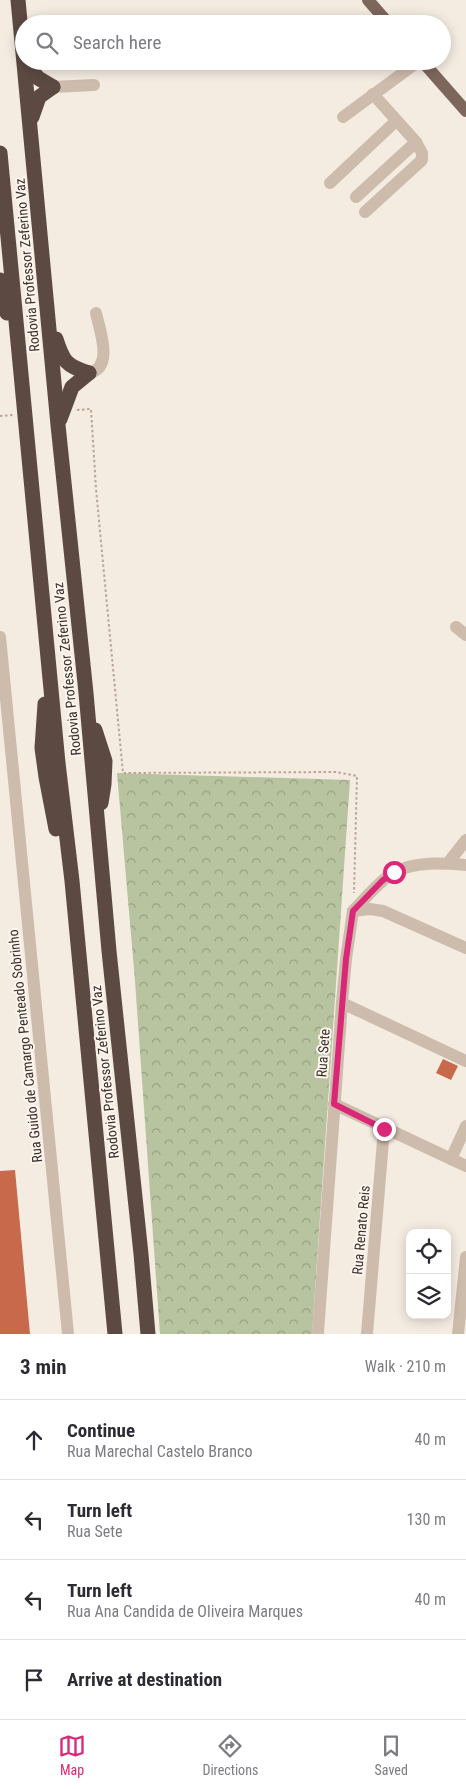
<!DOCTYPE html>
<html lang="en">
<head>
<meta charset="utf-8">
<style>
	:root { --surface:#fff; --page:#f2f2f3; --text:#2b2b33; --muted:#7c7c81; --line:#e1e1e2; --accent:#db2777 }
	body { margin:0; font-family:"Roboto Condensed",sans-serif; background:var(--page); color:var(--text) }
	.controls { position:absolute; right:15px; bottom:15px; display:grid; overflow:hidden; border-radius:10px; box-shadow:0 2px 12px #0003 }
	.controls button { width:45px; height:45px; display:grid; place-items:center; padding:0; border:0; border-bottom:1px solid var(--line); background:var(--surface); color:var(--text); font:25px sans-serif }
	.stop { position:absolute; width:15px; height:15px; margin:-11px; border:4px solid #db2777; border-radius:50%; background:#fff }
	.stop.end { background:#db2777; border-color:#fff; box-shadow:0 1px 5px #0008 }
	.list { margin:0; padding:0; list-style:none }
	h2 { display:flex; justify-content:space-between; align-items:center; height:65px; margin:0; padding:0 20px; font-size:21px }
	h2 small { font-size:16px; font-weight:400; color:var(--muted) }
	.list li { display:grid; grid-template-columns:32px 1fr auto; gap:15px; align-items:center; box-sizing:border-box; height:80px; padding:0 20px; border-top:1px solid var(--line) }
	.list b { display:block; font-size:19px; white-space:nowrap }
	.list p { margin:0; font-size:16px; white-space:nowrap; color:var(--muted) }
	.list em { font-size:16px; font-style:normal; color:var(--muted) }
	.icon { flex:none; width:28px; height:28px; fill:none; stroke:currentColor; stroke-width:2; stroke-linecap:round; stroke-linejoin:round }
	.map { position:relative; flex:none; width:466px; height:1334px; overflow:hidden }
	.search { position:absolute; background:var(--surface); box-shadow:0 2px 12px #0003; left:15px; right:15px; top:15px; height:55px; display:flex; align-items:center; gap:12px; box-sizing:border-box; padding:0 18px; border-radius:28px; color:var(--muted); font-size:19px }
	.sheet { height:385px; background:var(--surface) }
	nav { display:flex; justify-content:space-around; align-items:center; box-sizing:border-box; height:70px; border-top:1px solid var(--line); background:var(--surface); font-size:14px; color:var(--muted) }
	nav a { display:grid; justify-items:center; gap:2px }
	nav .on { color:var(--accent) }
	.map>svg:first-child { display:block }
	.forest { fill:url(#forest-crowns) }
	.building { fill:#c8694b }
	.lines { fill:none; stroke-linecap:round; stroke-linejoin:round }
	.path { stroke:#b9a596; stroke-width:2; stroke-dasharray:2.5 2.5; stroke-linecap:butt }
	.minor { stroke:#cdbbac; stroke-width:12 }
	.major { stroke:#7d675c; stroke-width:12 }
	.highway { stroke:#5c4a42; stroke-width:15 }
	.route { stroke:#db2777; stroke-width:6 }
	.labels { text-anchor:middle; stroke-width:4; stroke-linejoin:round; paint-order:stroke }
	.street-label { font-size:14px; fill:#3b302b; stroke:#fbf5ee }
</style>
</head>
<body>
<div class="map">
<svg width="466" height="1334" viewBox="0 0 466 1334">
	<defs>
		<pattern id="forest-crowns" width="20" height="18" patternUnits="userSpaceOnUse" patternTransform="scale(1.25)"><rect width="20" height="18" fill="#b8c4a0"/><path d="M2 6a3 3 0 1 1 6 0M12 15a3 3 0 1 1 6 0" fill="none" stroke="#97a083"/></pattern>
	</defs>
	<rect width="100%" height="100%" fill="#f4ebe1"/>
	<path class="forest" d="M117,773L350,780L312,1334H160L135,981Z"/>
	<g class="building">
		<path d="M443,1059L458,1066L451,1080L436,1073Z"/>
		<path d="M15,1170L30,1334H0V1171Z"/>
	</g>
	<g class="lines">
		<g class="path">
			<path d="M77,410L91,409L96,489L123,773L336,772L357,776L354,893"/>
			<path d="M0,416L13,415"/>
		</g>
		<g class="minor">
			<path d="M53,87L94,85"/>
			<path d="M343,117L419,61"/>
			<path d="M330,183L396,121"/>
			<path d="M356,197L416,142"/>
			<path d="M365,212L422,160V153L416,142L373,94"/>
			<path d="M89,373C114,368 100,331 96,313"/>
			<path d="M456,627L466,635"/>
			<path d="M0,637L68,1334"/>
			<path d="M448,863L466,840"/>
			<path d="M353,911C366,898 378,882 393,873C414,861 443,863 466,865"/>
			<path d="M353,911L370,909L383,911L466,948"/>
			<path d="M342,1003L466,1061"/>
			<path d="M334,1104L466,1166"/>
			<path d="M451,1159L466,1126"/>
			<path d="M318,1332L342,1003L346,959L353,911"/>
			<path d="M367,1334L384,1129"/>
			<path d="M458,1334L466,1257"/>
		</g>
		<g class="major">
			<path d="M368,0L389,24"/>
			<path d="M422,61L466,111"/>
		</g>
		<g class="highway">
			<path d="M18,0L58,425L86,693L109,951L141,1254L148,1334"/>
			<path d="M25,61L38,78L53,87"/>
			<path d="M32,117L39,97L53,87"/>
			<path d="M0,153L58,763L72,881L115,1334"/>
			<path d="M0,280L7,313"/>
			<path d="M56,339C63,361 66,366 89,373"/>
			<path d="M60,419L72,387L89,373"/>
			<path d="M45,704L42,748L46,777L56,829"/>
			<path d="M95,730L105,761L104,784L101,803"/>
		</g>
	</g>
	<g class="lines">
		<path class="route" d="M384,1129L334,1104L346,959L353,911L382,881L394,872"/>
	</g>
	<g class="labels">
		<g class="street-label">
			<text transform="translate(27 265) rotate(-95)" y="5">Rodovia Professor Zeferino Vaz</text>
			<text transform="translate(67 669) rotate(-96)" y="5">Rodovia Professor Zeferino Vaz</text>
			<text transform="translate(25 1046) rotate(-96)" y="5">Rua Guido de Camargo Penteado Sobrinho</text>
			<text transform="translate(323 1053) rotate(-86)" y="5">Rua Sete</text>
			<text transform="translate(105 1072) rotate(-96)" y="5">Rodovia Professor Zeferino Vaz</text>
			<text transform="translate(361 1230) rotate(-85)" y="5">Rua Renato Reis</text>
		</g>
	</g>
</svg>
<div class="controls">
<button><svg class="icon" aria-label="locate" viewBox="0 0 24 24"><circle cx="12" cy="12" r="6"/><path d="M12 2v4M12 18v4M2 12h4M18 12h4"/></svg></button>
<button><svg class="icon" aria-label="layers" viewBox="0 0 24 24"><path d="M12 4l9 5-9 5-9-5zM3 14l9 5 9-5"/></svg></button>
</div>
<div class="stop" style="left:394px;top:872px"></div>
<div class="stop end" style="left:384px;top:1129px"></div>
<div class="search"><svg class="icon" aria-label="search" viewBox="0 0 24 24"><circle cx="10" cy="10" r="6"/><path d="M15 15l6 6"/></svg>Search here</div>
</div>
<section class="sheet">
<h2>3 min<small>Walk · 210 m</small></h2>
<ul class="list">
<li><svg class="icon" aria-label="ahead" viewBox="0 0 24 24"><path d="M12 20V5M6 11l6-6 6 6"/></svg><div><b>Continue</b><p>Rua Marechal Castelo Branco</p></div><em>40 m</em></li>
<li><svg class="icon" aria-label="left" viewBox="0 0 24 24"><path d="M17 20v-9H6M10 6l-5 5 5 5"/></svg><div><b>Turn left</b><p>Rua Sete</p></div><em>130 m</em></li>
<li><svg class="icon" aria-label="left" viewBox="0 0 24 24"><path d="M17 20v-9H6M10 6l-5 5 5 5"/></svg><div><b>Turn left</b><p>Rua Ana Candida de Oliveira Marques</p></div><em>40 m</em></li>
<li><svg class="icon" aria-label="arrive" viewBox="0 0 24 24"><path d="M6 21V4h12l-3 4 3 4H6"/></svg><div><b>Arrive at destination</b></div></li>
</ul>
</section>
<nav>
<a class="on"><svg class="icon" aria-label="map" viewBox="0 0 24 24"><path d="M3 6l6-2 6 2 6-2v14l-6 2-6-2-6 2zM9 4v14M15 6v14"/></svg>Map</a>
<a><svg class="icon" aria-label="directions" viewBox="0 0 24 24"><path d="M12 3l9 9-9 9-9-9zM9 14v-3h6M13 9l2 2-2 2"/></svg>Directions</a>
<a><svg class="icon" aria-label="saved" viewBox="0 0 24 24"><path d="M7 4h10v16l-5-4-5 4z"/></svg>Saved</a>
</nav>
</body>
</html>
